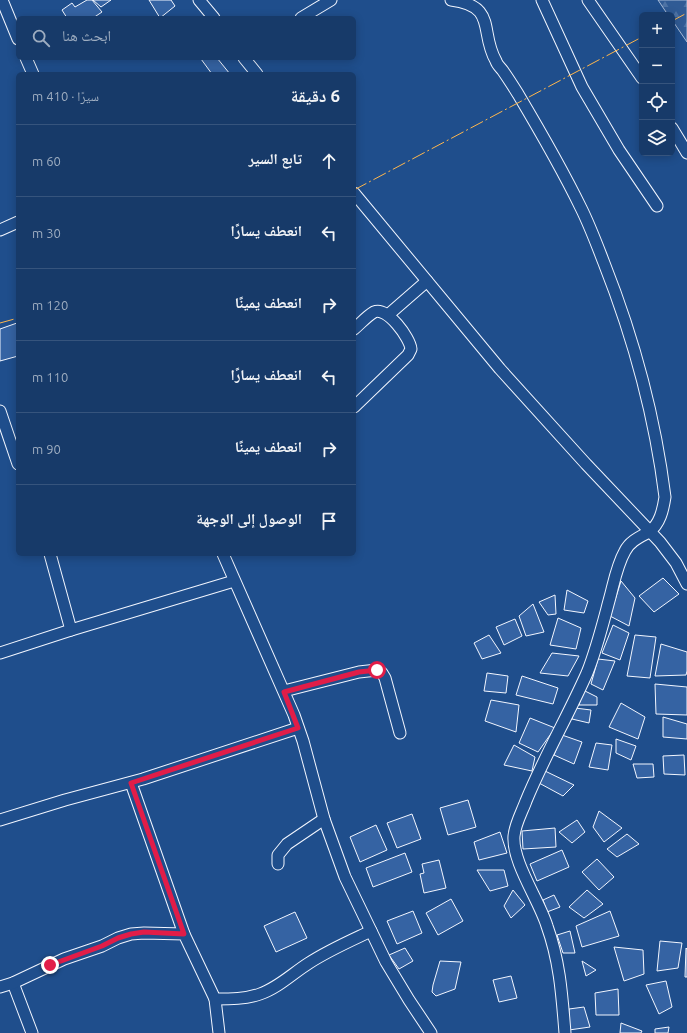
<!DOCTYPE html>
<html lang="ar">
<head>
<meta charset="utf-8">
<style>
	:root { --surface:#173a69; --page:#244571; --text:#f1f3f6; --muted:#9eadc0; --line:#36547d }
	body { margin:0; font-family:Ubuntu,"Noto Naskh Arabic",sans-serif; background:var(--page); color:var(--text); direction:rtl }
	.controls { position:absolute; right:12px; top:12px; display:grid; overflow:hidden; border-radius:6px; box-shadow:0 2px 10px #0003 }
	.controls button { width:36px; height:36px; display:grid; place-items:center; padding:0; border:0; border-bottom:1px solid var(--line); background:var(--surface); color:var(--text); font:20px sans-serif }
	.stop { position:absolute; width:12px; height:12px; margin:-9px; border:3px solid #e11d48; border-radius:50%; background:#fff }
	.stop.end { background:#e11d48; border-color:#fff; box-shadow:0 1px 4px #0008 }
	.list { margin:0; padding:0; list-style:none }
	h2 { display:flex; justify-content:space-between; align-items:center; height:52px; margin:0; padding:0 16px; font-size:17px }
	h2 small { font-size:13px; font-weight:400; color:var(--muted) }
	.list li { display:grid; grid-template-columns:26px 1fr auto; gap:12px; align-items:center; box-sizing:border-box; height:72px; padding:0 16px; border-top:1px solid var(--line) }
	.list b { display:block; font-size:15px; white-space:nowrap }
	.list em { font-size:13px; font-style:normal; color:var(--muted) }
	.icon { flex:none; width:22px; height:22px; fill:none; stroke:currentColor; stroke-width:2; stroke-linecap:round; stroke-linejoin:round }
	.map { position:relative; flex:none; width:687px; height:1033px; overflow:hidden; direction:ltr }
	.search { position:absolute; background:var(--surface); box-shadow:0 2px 10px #0003; left:16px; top:16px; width:340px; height:44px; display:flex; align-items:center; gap:10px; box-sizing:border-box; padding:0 14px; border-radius:6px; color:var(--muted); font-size:15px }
	.panel { position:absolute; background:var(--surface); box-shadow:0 2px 10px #0003; left:16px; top:72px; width:340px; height:484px; border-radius:6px; direction:rtl }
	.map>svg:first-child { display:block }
	.forest { fill:url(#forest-firs); stroke:#a8bbd7 }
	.building { fill:#3563a3; stroke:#f2f6ff }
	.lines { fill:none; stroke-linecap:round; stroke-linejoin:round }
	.minor-casing { stroke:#f2f6ff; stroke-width:13 }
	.minor { stroke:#1f4e8c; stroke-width:11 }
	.power { stroke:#ffb74d; stroke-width:1; stroke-dasharray:14 3 2 3; stroke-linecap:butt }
	.route { stroke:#e11d48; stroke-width:5 }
</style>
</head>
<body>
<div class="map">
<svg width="687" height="1033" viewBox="0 0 687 1033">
	<defs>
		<pattern id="forest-firs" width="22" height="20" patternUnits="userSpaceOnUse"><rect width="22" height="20" fill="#305b95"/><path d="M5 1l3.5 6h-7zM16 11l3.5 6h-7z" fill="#4e73a5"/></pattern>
	</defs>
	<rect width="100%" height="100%" fill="#1f4e8c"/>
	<path class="forest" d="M658,0H687V42L672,20V15H668Z"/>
	<g class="building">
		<path d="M87,0H92L102,12L93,18H67L62,10L72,3L75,7Z"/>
		<path d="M93,0H111L101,7Z"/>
		<path d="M149,0H171L175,6L160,18Z"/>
		<path d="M203,58H217L230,74H212L201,59Z"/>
		<path d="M17,323L18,356L0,361V329Z"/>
		<path d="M663,578L679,594L654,612L639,596Z"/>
		<path d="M621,581L635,598L629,626L610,616Z"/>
		<path d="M567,590L588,601L584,613L564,610Z"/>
		<path d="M555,595L556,614L548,615L539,602Z"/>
		<path d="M533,604L544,632L526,636L519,616Z"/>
		<path d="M558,618L581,628L576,649L550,645Z"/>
		<path d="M515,619L522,636L504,645L496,627Z"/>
		<path d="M613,625L629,633L620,660L602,653Z"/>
		<path d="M489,635L501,653L482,659L474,643Z"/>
		<path d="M635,635L656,637L650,678L627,676Z"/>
		<path d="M661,644L687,652V671L686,675L655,676Z"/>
		<path d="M552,653L579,656L568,676L540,673Z"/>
		<path d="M598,659L615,661L603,690L591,684Z"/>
		<path d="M487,673L508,676L506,693L484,691Z"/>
		<path d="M522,676L558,688L553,704L516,695Z"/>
		<path d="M655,684L687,687V715L656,714Z"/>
		<path d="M583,690L597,697V705H579Z"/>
		<path d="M491,700L519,705L516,732L485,721Z"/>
		<path d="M621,703L645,717L638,739L609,727Z"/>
		<path d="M575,708L591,710L589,723L572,719Z"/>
		<path d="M663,717L687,724V739L663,737Z"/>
		<path d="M530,718L555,728L538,752L519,743Z"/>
		<path d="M562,735L582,742L574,764L554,755Z"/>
		<path d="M616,739L636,746L631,760L616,753Z"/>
		<path d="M596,743L612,745L608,770L589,767Z"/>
		<path d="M514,745L535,757L532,771L504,765Z"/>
		<path d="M684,755L685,775L664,774L663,756Z"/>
		<path d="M633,764H653L654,777L637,778Z"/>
		<path d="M545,771L574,785L563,796L539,783Z"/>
		<path d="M468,800L476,827L448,835L440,808Z"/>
		<path d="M599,811L622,828L604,842L593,827Z"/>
		<path d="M412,814L421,839L397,848L387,823Z"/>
		<path d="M577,820L585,832L572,843L559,832Z"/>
		<path d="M376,825L387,850L360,862L350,837Z"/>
		<path d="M555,828L556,847L523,849L522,831Z"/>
		<path d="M500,832L507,853L479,860L474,842Z"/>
		<path d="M627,834L639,844L617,857L607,849Z"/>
		<path d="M562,850L569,867L537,881L530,864Z"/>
		<path d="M405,853L412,872L373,887L366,868Z"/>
		<path d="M597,859L614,877L599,890L582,872Z"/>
		<path d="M439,860L446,888L424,893L420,874L424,873L422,864Z"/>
		<path d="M477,870H504L508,886L490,891Z"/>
		<path d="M513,890L525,905L511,918L504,906Z"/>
		<path d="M587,890L603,904L584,918L569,907Z"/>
		<path d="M554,895L560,907L547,912L543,900Z"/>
		<path d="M451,899L463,921L438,935L426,913Z"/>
		<path d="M413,911L422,933L397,944L387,921Z"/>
		<path d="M610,911L619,936L582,947L576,926Z"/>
		<path d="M295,912L307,938L276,952L264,926Z"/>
		<path d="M570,931L575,953H563L557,935Z"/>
		<path d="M660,941L682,943L678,968L657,971Z"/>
		<path d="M614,947L643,950L644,974L624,981Z"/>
		<path d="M405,948L413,961L399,969L389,955Z"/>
		<path d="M686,948L687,949V977H685Z"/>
		<path d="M440,961L461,962L455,989L436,996L432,992L433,985Z"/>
		<path d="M582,961L596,970L586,976Z"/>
		<path d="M511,976L517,998L499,1002L493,980Z"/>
		<path d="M666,981L672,1007L659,1014L646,985Z"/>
		<path d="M618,989L619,1015H596L595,993Z"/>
		<path d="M584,1007L590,1027L569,1030V1009Z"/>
		<path d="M621,1023L642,1031L641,1033H620Z"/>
		<path d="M669,1027L668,1033H655V1029Z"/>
	</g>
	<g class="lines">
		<defs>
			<g id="minor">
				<path d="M2,0L18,39"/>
				<path d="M199,0L214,18"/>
				<path d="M451,0C498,6 479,32 496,61C497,65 501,68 503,71C508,78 513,86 518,94C540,131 562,169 581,208C590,226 597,245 604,263C634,339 655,417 665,497C663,510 660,524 649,532C640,537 630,541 625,551C617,565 614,582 610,597C603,623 597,648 587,673C568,716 544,757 526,801C522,812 515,824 514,836C512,862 539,900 547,926C560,962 562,996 565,1033"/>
				<path d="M542,0L582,87L619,150L657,206"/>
				<path d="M588,0L642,78"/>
				<path d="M301,18L331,0"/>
				<path d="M26,58L33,74"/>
				<path d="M244,58L257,74"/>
				<path d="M672,128L687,153"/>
				<path d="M354,193L500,369L586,464L660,542L676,563L687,584"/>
				<path d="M0,230L18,222"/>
				<path d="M388,315L427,281"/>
				<path d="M354,329C360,324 367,316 374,312C387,306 410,338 411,349L408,355L354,407"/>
				<path d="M0,411L18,464"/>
				<path d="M50,554L71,630"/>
				<path d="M223,554L294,715L303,741L324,819L345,877L386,962L409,1000L431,1033"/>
				<path d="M0,653L71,630L234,581"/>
				<path d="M284,691L359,672L377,670L382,673L385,678L400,733"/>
				<path d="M131,783L184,934"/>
				<path d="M0,820L65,800L143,779L298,728"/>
				<path d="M278,864V855L287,844L324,819"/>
				<path d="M13,983L32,1033"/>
				<path d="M0,987L13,983L64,959L102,946L118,938L131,934L144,933L184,934L215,999C230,999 246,999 260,994C278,988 293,973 309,963C329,950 350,941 371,931"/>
				<path d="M215,999L219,1033"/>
			</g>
		</defs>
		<use href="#minor" class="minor-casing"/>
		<use href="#minor" class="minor"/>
		<g class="power">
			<path d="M672,21L687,13"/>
			<path d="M354,190L642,37"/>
			<path d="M0,323L18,318"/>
		</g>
	</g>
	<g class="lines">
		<path class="route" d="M50,965L102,946L118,938L131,934L144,932L184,934L131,783L298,728L284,692L359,672L377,670"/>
	</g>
</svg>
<div class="controls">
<button>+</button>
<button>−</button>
<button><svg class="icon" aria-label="locate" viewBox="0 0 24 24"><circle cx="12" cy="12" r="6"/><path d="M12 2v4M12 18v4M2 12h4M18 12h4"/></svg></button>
<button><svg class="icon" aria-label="layers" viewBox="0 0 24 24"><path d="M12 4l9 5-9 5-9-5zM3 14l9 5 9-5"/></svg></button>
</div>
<div class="stop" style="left:377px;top:670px"></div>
<div class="stop end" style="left:50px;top:965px"></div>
<div class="search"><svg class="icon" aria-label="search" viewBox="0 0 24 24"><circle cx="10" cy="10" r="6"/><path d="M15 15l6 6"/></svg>ابحث هنا</div>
<section class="panel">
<h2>6 دقيقة<small>سيرًا · 410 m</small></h2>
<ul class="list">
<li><svg class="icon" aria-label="ahead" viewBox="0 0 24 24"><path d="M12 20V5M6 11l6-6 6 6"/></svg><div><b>تابع السير</b></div><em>60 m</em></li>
<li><svg class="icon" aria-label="left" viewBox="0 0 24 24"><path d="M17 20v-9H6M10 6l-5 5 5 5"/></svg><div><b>انعطف يسارًا</b></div><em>30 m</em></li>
<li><svg class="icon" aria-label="right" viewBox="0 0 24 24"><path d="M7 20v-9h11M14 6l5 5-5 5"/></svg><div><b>انعطف يمينًا</b></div><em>120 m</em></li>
<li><svg class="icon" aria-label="left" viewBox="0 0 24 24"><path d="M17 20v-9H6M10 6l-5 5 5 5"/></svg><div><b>انعطف يسارًا</b></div><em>110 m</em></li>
<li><svg class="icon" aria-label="right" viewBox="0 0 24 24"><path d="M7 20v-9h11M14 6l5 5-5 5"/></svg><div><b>انعطف يمينًا</b></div><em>90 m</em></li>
<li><svg class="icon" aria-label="arrive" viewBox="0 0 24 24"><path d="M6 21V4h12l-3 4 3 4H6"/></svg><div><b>الوصول إلى الوجهة</b></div></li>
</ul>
</section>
</div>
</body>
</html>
